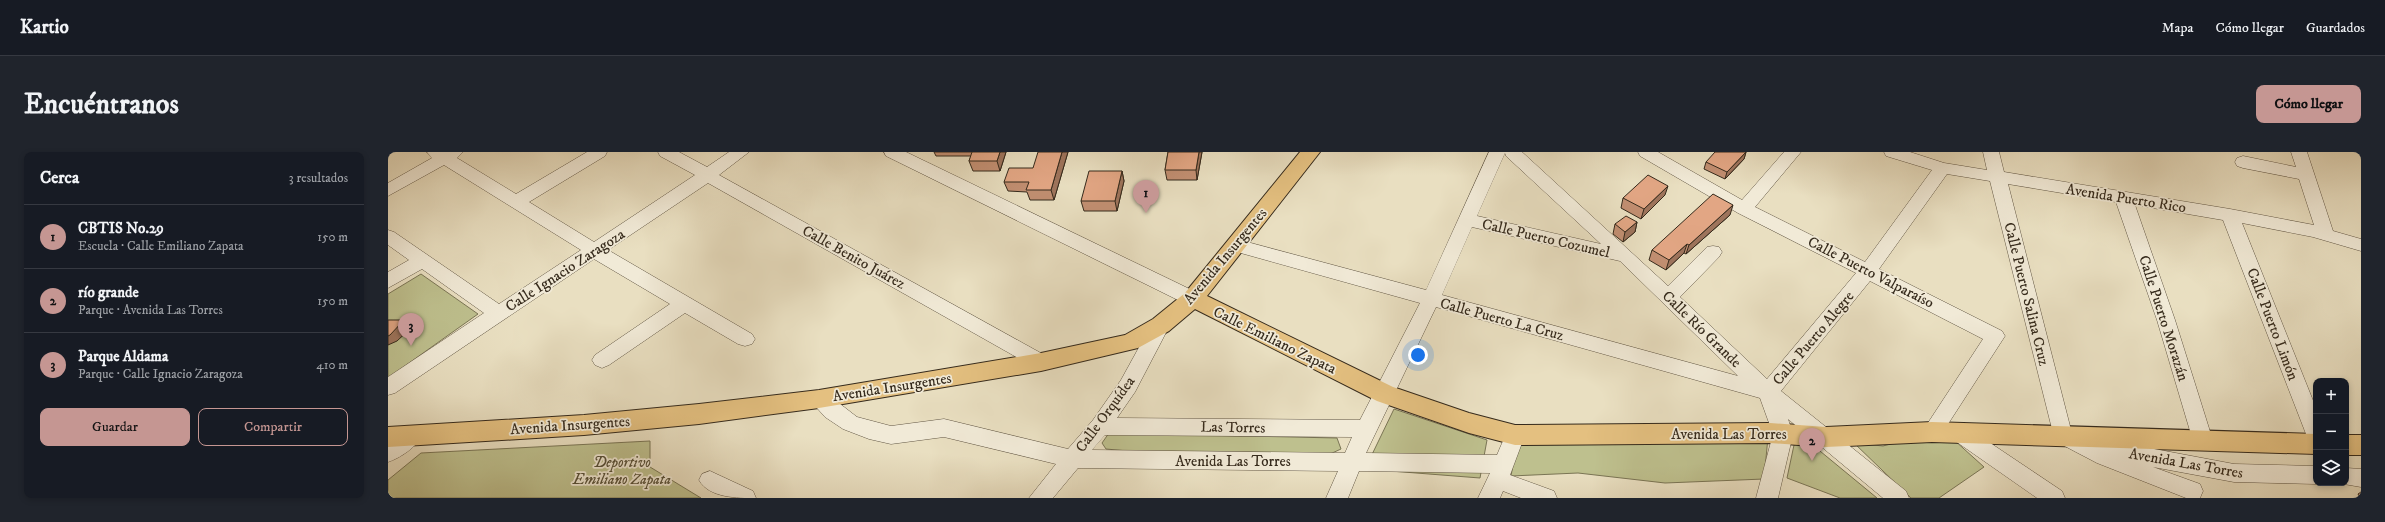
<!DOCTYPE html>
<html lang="es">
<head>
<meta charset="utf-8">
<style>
	:root { --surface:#171b24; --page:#20242c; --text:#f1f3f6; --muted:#9ea1a6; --line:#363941; --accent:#c59692 }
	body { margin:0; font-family:"IM FELL DW Pica",serif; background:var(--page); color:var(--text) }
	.controls { position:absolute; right:12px; bottom:12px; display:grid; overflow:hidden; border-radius:8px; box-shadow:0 2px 6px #0003 }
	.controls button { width:36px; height:36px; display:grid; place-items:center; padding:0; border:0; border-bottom:1px solid var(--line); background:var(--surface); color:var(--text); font:20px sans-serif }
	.you { position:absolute; left:1030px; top:203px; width:14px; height:14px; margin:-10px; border:3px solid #fff; border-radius:50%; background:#1a73e8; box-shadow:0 0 0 6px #1a73e833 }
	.badge { display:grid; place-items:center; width:26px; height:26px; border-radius:50%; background:var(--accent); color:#111; font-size:13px; font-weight:700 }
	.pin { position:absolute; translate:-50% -33px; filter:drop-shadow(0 1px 2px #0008) }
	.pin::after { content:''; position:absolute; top:21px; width:14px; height:12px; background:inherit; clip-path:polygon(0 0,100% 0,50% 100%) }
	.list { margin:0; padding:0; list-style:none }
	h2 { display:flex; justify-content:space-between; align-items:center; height:52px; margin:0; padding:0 16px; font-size:17px }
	h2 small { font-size:13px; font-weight:400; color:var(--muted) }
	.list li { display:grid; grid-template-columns:26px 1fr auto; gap:12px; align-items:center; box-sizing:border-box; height:64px; padding:0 16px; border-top:1px solid var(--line) }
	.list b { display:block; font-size:15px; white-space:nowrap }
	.list p { margin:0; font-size:13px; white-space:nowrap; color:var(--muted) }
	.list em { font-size:13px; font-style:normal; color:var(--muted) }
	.actions { display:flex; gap:8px; padding:12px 16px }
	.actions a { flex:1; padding:9px 0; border:1px solid var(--accent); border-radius:8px; text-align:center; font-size:14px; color:var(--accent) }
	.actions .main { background:var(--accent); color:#111 }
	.icon { flex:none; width:22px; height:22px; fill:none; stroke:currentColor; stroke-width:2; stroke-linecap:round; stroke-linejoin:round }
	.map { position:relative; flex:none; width:1973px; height:346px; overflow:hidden; border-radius:8px }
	header { display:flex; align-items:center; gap:24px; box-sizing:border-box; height:56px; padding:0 20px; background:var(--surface); border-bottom:1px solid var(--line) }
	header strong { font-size:19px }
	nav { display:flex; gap:22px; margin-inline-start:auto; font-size:14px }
	.intro { display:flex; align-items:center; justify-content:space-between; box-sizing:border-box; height:96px; padding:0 24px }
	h1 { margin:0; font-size:28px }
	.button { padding:10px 18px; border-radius:8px; background:var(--accent); color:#111; font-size:14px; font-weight:700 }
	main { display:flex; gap:24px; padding:0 24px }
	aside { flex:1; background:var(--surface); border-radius:8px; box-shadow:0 2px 6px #0003 }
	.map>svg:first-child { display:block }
	.green { fill:#bec08e; stroke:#7a7555 }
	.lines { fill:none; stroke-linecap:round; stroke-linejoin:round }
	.minor-casing { stroke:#625745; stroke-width:1 }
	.major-casing { stroke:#352a1c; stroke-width:2 }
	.minor { fill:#f1ead7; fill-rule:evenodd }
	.major { fill:#e4c080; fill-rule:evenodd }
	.wall { fill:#c28f72; stroke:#352a1c }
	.shaded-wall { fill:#9e745c; stroke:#352a1c }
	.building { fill:#e2a684; stroke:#352a1c }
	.labels { text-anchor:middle; stroke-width:3.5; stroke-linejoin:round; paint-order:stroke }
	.street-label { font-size:15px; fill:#352a1c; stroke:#f1ead7 }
	.park-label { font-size:15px; font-style:italic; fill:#575038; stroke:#f1ead7 }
</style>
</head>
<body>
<header>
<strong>Kartio</strong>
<nav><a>Mapa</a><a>Cómo llegar</a><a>Guardados</a></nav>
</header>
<div class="intro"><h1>Encuéntranos</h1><a class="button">Cómo llegar</a></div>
<main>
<aside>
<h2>Cerca<small>3 resultados</small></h2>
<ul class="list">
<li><span class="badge">1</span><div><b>CBTIS No.29</b><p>Escuela · Calle Emiliano Zapata</p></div><em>150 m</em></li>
<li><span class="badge">2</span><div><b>río grande</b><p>Parque · Avenida Las Torres</p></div><em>150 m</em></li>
<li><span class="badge">3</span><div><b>Parque Aldama</b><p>Parque · Calle Ignacio Zaragoza</p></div><em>410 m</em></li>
</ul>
<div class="actions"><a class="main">Guardar</a><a>Compartir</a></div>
</aside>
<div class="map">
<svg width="1973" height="346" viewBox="0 0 1973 346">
	<rect width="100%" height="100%" fill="#e9dfc1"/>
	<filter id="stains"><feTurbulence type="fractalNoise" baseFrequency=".005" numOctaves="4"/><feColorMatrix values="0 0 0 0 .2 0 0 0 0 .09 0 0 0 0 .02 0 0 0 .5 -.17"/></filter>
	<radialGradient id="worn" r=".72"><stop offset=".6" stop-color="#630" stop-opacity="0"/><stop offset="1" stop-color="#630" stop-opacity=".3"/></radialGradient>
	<g class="green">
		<path d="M33,122L90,162L0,226V142Z"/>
		<path d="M1006,257L1099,288L1092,326L977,317Z"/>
		<path d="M721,281L949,286L953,297L942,302L762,301L718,297L714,291Z"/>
		<path d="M1380,285L1376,327L1277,331L1190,321L1123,324L1129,291Z"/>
		<path d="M1521,287H1565L1596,315L1551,346H1523L1466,291L1495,294Z"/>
		<path d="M262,289V315L313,346H0V328L33,301Z"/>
		<path d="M1421,290L1489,346H1452L1399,326L1406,293Z"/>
	</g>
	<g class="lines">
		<defs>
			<g id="minor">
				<path d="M39,0H75L69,6L128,42L199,0H219L217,4L141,50L206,90L307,23L272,4L270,0H291L319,15L341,0H361L331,23L660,205L663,210L660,215L653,218L646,215L320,31L220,98L364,182L367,187L364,192L357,194L350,192L297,161L221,213L214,216L207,213L204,208L207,203L282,152L206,107L7,241L0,243V225L96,161L34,117L0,136V120L21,108L0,93V78L6,80L111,152L193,98L56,13L0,44V31L44,6Z"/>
				<path d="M496,0H518L812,142L814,147L812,152L805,154L798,152L498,4Z"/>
				<path d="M1101,0H1134L1280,134L1319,95L1325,94L1331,95L1334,100L1331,105L1292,145L1379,227L1468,121L1350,61L1252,4L1250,0H1270L1354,48L1396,0H1413L1367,55L1477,110L1544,18L1498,4L1496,0H1522L1556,11L1599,18L1595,0H1611L1616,20L1842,57L1926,73L1911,27L1855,16L1849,14L1847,10L1849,6L1855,4L1908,15L1903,0H1919L1945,79L1973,87V99L1925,85L1854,71L1928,256V291L1921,288L1918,282L1835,68L1747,53L1787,168L1825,289L1822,295L1815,298L1808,295L1805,289L1769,168L1728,50L1620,32L1683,278L1716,295L1729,290L1846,312L1928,314V331H1931L1928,332L1846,330L1765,315L1812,332L1815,339L1812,346H1798L1709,311L1667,289L1602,29L1559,22L1491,117L1614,179L1617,184L1551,286L1544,289L1537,286L1534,280L1595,187L1482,129L1393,239L1518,339L1521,346H1495L1400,267L1405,282L1390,346H1368L1385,282L1372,246L1048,155L978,301L1109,303L1120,277L1127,274L1134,277L1137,283L1122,323L1166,339L1169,346H1133L1115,339L1112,346H1090L1102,321L971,319L960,346H938L950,319L690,316L665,346H641L668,312L556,285L503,292L481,287L455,277L437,265L421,247L424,241L431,239L438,241L469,265L503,274L556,267L680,297L705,268L733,228L766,168L773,166L780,168L782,173L747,240L729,266L972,268L1032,151L842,98L839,93L842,88L848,87L1038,138ZM1117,1L1118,4L1213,92L1089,64ZM1084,75L1232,109L1350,224L1054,143ZM717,283L964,285L957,301L704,298Z"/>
				<path d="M1570,271L1577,274L1674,339L1677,346H1649L1563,286L1560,280L1563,274Z"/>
				<path d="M24,274L31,277L34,283C29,295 12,306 0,310V289L17,277Z"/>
				<path d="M1958,316L1973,317V335L1950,331H1958Z"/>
				<path d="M322,319L365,339L368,346C349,346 321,346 311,328L314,322Z"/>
			</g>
			<g id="major">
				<path d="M912,0H932L819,144L1005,235L1081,261L1127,273L1382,271L1438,275L1544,270L1928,282V302L1544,290L1438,295L1382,291L1127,293L1081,281L989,249L807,157L781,179L750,196L653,219L431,256L311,272L196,283L0,295V275L196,263L311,252L431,238L653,201L737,183L765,167L797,141Z"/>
				<rect x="1958" y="283" width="15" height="20"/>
			</g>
		</defs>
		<use href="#minor" class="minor-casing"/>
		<use href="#major" class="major-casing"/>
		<use href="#minor" class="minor"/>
		<use href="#major" class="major"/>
	</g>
	<g class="wall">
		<path d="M546,0H618L612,19H585L581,9L583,4H548Z"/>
		<path d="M680,0L666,48H642L639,40L620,39L616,30Z"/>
		<path d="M780,0H814L809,28H779L777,18Z"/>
		<path d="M1358,0L1356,7L1337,27L1316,17L1318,10Z"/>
		<path d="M734,19L736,29L729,59H696L693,49Z"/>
		<path d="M1277,43L1253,67L1233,56L1235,46Z"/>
		<path d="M1342,63L1298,102L1296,101L1278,118L1261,108L1264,98Z"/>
		<path d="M1249,70L1247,80L1235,90L1225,82L1227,72Z"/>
		<path d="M1973,340V346H1972L1970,342Z"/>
	</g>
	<g class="shaded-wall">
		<path d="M612,0H618L612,19L609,9Z"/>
		<path d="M674,0H680L666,48L663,38Z"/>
		<path d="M811,0H814L809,28L808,18Z"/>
		<path d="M1358,0L1356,7L1337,27L1339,20Z"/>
		<path d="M734,19L736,29L729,59L727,49Z"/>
		<path d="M1280,34L1277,43L1253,67L1256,57Z"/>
		<path d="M1345,53L1342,63L1298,102L1301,93Z"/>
		<path d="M1249,70L1247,80L1235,90L1237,80Z"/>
		<path d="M1299,92L1296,101L1278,118L1281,108Z"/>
		<path d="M16,168L24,175L9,189L0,193V184Z"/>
	</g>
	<g class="building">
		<path d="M584,0H612L609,9H581Z"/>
		<path d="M650,0H674L663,38H638L641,30H616L621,16H645Z"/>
		<path d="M780,0H811L808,18H777Z"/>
		<path d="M1327,0H1358L1339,20L1318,10Z"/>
		<path d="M701,19H734L727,49H693Z"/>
		<path d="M1260,23L1280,34L1256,57L1235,46Z"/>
		<path d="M1325,42L1345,53L1301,93L1299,92L1281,108L1264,98Z"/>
		<path d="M1238,64L1249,70L1237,80L1227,72Z"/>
		<path d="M0,168H16L2,183L0,184Z"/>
	</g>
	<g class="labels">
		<g class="street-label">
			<text transform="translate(1738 46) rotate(9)" y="5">Avenida Puerto Rico</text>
			<text transform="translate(1158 86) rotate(13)" y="5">Calle Puerto Cozumel</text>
			<text transform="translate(837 104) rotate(-50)" y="5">Avenida Insurgentes</text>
			<text transform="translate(466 105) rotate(29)" y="5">Calle Benito Juárez</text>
			<text transform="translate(177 118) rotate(-33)" y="5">Calle Ignacio Zaragoza</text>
			<text transform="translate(1483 120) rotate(27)" y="5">Calle Puerto Valparaíso</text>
			<text transform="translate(1639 142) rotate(76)" y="5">Calle Puerto Salina Cruz</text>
			<text transform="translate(1776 166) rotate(72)" y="5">Calle Puerto Morazán</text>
			<text transform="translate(1114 167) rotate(15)" y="5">Calle Puerto La Cruz</text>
			<text transform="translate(1885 172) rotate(69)" y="5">Calle Puerto Limón</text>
			<text transform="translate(1314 177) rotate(44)" y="5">Calle Río Grande</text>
			<text transform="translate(1425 186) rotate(-50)" y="5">Calle Puerto Alegre</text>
			<text transform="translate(887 188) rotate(26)" y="5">Calle Emiliano Zapata</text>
			<text transform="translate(504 235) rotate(-9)" y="5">Avenida Insurgentes</text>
			<text transform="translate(717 262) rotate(-54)" y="5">Calle Orquídea</text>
			<text transform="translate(182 273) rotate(-4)" y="5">Avenida Insurgentes</text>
			<text transform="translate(845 275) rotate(1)" y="5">Las Torres</text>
			<text x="1341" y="287">Avenida Las Torres</text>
			<text x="845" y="314">Avenida Las Torres</text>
			<text transform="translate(1798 311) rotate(10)" y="5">Avenida Las Torres</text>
		</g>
		<g class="park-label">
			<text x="234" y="315">Deportivo<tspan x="234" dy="17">Emiliano Zapata</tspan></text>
		</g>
	</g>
	<rect width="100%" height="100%" filter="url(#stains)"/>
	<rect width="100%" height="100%" fill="url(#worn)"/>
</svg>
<div class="controls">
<button>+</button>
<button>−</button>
<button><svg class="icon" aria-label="layers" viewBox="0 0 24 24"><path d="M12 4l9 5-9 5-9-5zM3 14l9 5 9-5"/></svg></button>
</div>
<div class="you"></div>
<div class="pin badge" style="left:758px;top:61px">1</div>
<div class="pin badge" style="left:1424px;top:309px">2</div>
<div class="pin badge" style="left:23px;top:194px">3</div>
</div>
</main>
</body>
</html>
